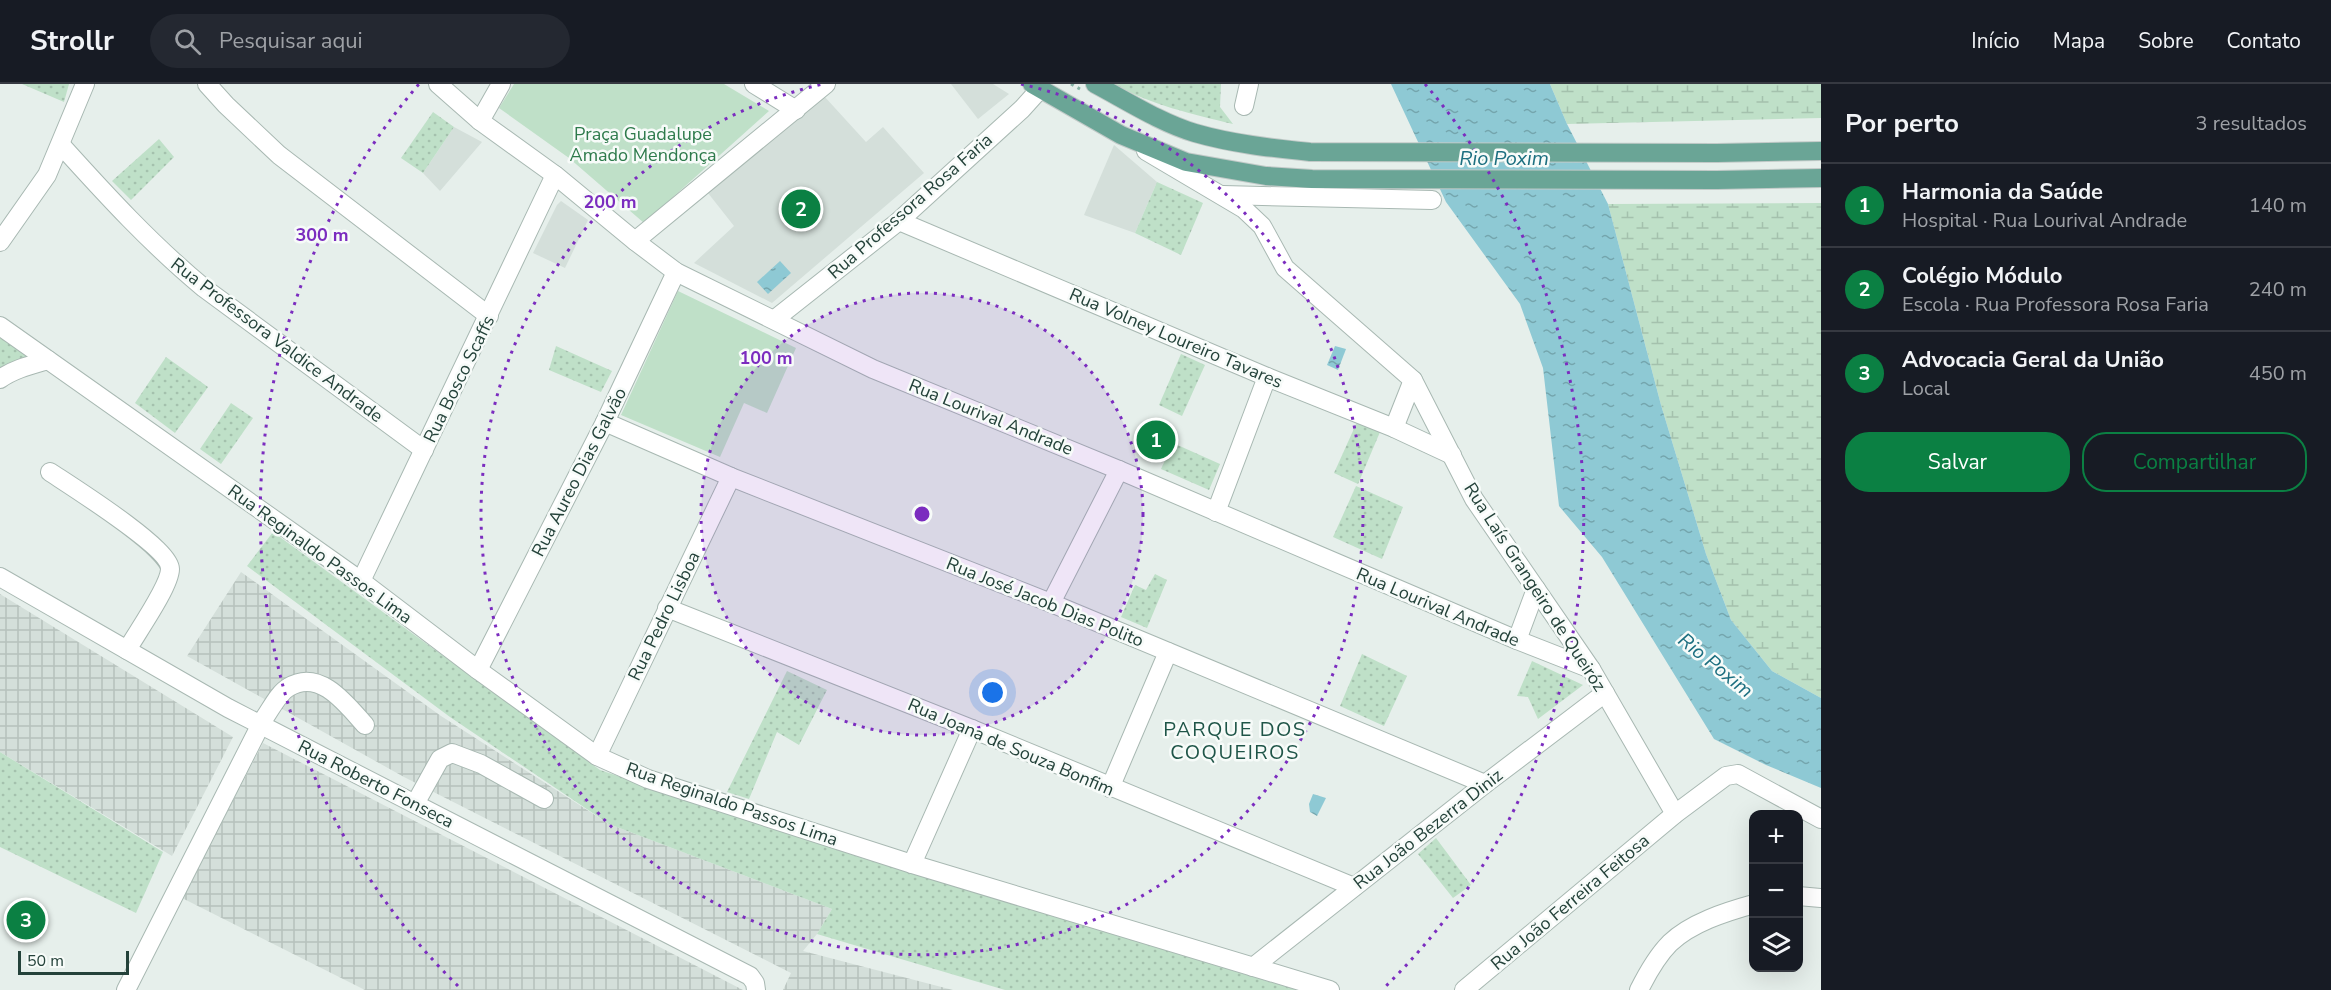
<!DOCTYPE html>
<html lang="pt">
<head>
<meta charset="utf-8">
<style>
	:root { --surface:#171b24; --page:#242831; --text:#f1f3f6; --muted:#9ea1a6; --line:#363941; --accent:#0b8043 }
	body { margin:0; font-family:"Nunito Sans",sans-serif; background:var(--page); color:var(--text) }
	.controls { position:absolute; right:18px; bottom:18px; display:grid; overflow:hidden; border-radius:12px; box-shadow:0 6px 24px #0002 }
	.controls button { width:54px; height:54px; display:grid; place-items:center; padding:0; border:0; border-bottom:2px solid var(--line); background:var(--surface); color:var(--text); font:30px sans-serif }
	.scale { position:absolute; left:18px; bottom:15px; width:111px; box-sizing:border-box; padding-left:6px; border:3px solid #24423a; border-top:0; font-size:16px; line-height:21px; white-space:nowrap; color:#24423a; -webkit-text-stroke:4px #f7fbf9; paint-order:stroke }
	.you { position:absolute; left:993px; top:609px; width:21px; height:21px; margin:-15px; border:4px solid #fff; border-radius:50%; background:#1a73e8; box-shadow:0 0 0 9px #1a73e833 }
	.badge { display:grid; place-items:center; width:39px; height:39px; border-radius:50%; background:var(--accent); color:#fff; font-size:20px; font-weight:700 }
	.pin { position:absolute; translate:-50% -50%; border:3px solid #fff; box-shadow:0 2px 6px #0006 }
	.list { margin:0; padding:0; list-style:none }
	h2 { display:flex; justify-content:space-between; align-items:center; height:78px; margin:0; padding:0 24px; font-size:26px }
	h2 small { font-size:20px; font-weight:400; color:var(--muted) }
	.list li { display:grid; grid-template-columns:39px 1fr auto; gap:18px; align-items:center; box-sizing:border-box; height:84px; padding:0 24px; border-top:2px solid var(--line) }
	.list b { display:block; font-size:22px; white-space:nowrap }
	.list p { margin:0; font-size:20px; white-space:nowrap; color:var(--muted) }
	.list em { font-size:20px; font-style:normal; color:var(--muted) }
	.actions { display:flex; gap:12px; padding:18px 24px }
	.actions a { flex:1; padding:14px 0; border:2px solid var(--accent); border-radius:24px; text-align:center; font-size:21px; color:var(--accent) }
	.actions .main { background:var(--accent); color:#fff }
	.icon { flex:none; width:33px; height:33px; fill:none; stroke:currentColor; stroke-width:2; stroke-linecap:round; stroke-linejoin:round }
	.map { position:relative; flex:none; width:1821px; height:906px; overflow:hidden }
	header { display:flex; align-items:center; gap:36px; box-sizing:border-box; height:84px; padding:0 30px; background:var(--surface); border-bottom:2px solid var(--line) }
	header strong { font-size:28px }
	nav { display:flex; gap:33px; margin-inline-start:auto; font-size:21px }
	.search { width:420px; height:54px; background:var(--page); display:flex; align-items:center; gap:15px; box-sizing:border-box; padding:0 21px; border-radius:33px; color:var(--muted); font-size:22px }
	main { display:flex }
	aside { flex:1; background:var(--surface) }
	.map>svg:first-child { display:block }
	.built { fill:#d4dfda }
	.industrial { fill:url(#industrial-grid) }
	.grass { fill:url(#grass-dots) }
	.wetland { fill:url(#wetland-marsh) }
	.park { fill:#bfe0c8 }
	.water { fill:url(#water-ripples) }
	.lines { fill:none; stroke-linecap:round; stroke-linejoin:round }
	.minor-casing { stroke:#a8b8b2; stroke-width:20 }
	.major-casing { stroke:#c2cac8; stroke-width:20 }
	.path { stroke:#86b3a5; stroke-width:3; stroke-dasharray:3 4.5; stroke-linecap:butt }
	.minor { stroke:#fff; stroke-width:18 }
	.major { stroke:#6aa596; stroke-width:18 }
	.ring { fill:none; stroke:#7b2cbf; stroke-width:3; stroke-dasharray:3 6 }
	.labels { text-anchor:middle; stroke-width:5; stroke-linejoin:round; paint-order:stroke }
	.park-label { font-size:18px; fill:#2d7a4b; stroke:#f7fbf9 }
	.street-label { font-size:18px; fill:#24423a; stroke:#f7fbf9 }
	.water-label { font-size:20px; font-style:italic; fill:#1c6f80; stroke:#f7fbf9 }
	.neighbourhood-label { font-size:20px; letter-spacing:1.5px; fill:#1f5548; stroke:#f7fbf9 }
	.centre { fill:#7b2cbf; stroke:#f7fbf9; stroke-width:3 }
	.ring-label { font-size:18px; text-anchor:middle; font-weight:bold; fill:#7b2cbf; stroke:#f7fbf9; stroke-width:5; stroke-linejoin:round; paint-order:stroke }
</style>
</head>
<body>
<header>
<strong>Strollr</strong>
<div class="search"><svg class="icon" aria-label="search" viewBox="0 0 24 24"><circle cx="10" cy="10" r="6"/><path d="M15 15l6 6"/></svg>Pesquisar aqui</div>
<nav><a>Início</a><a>Mapa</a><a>Sobre</a><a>Contato</a></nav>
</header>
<main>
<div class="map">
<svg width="1821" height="906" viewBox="0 0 1821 906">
	<defs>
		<pattern id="industrial-grid" width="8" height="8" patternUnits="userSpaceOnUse" patternTransform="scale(1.5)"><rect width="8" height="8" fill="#d4dfda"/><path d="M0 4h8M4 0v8" fill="none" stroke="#b6c1bc"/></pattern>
		<pattern id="grass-dots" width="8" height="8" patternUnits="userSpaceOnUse" patternTransform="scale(1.5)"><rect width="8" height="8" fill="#bfe0c8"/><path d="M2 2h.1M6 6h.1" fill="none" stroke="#a4c1ad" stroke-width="1.8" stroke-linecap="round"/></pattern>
		<pattern id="wetland-marsh" width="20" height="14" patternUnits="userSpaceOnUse" patternTransform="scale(1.5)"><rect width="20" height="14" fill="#bfe0c8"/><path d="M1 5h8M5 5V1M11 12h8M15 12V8" fill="none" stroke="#a4c1ad"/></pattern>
		<pattern id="water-ripples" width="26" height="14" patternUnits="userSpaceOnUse" patternTransform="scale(1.5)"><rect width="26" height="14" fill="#8ec9d4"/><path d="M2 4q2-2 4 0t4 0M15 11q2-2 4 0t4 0" fill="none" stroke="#74a5ad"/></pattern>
	</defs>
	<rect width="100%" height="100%" fill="#e6efeb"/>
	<g class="built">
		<path d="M951,0H993L1009,10L978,35Z"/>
		<path d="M824,12L866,58L883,43L924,89L772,219L694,179L734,142L708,109Z"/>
		<path d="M454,43L482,58L440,107L423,89Z"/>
		<path d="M1114,61L1157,98L1135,149L1084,131Z"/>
		<path d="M561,117L588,136L565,184L533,169L557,121Z"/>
	</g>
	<g class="industrial">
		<path d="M241,488L441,632L609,740L832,825L817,850L803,867L953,906H783L791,889L404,693L187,572Z"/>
		<path d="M0,510L233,653L172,772L0,668Z"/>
		<path d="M263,659L743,906H365L182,814Z"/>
	</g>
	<g class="grass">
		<path d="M22,0H69L64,18Z"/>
		<path d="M1114,0H1221L1220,23L1233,40C1192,30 1151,21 1114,0Z"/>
		<path d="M433,28L454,43L423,89L401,74Z"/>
		<path d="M159,55L174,73L131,116L112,97Z"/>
		<path d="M1157,98L1203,119L1181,171L1135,149Z"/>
		<path d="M0,252L30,275L0,290Z"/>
		<path d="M556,262L612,287L601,308L549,286Z"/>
		<path d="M1181,270L1205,281L1182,332L1159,321Z"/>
		<path d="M166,273L208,303L175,349L135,319Z"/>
		<path d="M231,319L253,334L221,380L200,365Z"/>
		<path d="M1357,338L1380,348L1358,400L1334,389Z"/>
		<path d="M1173,359L1220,380L1209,406L1161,385Z"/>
		<path d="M1356,402L1403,423L1382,475L1333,453Z"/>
		<path d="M273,448L600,686L862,774L1297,906H1005L817,850L832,825L609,740L450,633L247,482Z"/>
		<path d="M1155,490L1167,496L1147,544L1121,533L1135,501L1146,506Z"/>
		<path d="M1362,570L1407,592L1384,642L1340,622Z"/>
		<path d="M1532,577L1583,601L1538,635L1528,613L1517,612Z"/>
		<path d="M787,587L827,606L799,661L777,648L749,715L727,708Z"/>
		<path d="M0,668L163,768L136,829L0,763Z"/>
		<path d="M1436,754L1471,801L1453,814L1418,770Z"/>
	</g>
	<g class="wetland">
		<path d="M1550,0H1821V34L1567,40Z"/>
		<path d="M1821,119V614L1772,587L1731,536L1706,470L1661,321L1608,120Z"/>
	</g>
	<g class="park">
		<path d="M514,0H724L769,27L644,139L569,74L499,24Z"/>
		<path d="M678,207L796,264L767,329L744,319L720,373L621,331Z"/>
	</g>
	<g class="water">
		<path d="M1391,0H1550L1567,40L1608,120L1661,321L1706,470L1731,536L1772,587L1821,614V704L1766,681L1714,655L1602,473L1559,422L1543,284L1520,220L1446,118Z"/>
		<path d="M780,177L791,189L768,210L757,198Z"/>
		<path d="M1335,262L1346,265L1338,286L1327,281Z"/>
		<path d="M1313,710L1326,714L1317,732L1310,728L1309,720Z"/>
	</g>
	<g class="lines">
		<defs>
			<g id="minor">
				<path d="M207,0L226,21L279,71L489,232"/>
				<path d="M438,0L480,37L555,91L635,157L676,188L873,285L1119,386L1517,556L1591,585"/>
				<path d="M754,0L796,26"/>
				<path d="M1244,22L1249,0"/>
				<path d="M480,37L501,0"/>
				<path d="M61,61C107,112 151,160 204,204L424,366"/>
				<path d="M1146,67L1244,125L1262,142L1285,184L1413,296L1474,415L1591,585L1675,730"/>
				<path d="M1223,111L1432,116"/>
				<path d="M899,137L1267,293L1394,344L1452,371"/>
				<path d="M635,157L826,0"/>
				<path d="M0,158L47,91L85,0"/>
				<path d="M775,235L899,137L1022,25L1040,5"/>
				<path d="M0,242L361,497L478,586L597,672L648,695L912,780L1330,906"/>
				<path d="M0,295C14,285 31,281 48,276"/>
				<path d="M605,338L731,393L1051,519L1485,700"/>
				<path d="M1394,344L1413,296"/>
				<path d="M50,388C71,402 170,464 170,485C170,502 136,550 127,566"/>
				<path d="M1216,428L1267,293"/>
				<path d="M0,493L228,624L750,892L755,899L756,906"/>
				<path d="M361,497L555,91"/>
				<path d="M1051,519L1119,386"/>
				<path d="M667,524L972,645L1354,803"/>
				<path d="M1517,556L1536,505"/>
				<path d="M478,586L605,338L676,188"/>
				<path d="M597,672L731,393"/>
				<path d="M1110,704L1168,568"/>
				<path d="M415,720L440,675L452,669L481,680L544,715"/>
				<path d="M912,780L972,645"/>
				<path d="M1798,812L1821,814"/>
				<path d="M1253,883L1485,700L1605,609"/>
				<path d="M126,906L263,636C270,627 278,609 289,603C320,584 347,621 365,641"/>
				<path d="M1464,906L1675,730L1726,692L1738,690L1821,735"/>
				<path d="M1639,906C1647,890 1657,872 1670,859C1691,839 1725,828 1754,820"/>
			</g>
			<g id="major">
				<path d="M1032,0L1121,51L1186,78L1266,92L1312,95L1717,96L1821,94"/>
				<path d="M1095,0C1127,17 1161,39 1195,49C1233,60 1272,64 1310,68L1717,69L1821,67"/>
			</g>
		</defs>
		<use href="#minor" class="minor-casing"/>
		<use href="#major" class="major-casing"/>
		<path class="path" d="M1071,0L1080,5"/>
		<use href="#minor" class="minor"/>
		<use href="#major" class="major"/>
	</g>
	<circle cx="922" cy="430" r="221" fill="#7b2cbf" fill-opacity=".12"/>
	<g class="ring">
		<circle cx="922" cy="430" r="221"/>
		<path d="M1021 0A441 441 0 1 1 823 0"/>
		<path d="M458 902A662 662 0 0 1 419 0M1425 0A662 662 0 0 1 1386 902"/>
	</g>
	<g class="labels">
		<g class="park-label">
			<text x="643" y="56">Praça Guadalupe<tspan x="643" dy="21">Amado Mendonça</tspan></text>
		</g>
		<g class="street-label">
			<text transform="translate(910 122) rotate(-41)" y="6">Rua Professora Rosa Faria</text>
			<text transform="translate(1176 254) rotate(23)" y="6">Rua Volney Loureiro Tavares</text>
			<text transform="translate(277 256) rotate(37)" y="6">Rua Professora Valdice Andrade</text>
			<text transform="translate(459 295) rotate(-64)" y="6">Rua Bosco Scaffs</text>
			<text transform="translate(991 333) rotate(22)" y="6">Rua Lourival Andrade</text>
			<text transform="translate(579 388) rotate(-63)" y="6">Rua Aureo Dias Galvão</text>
			<text transform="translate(320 470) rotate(36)" y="6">Rua Reginaldo Passos Lima</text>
			<text transform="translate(1535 503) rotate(57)" y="6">Rua Laís Grangeiro de Queiróz</text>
			<text transform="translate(1045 518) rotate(22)" y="6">Rua José Jacob Dias Polito</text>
			<text transform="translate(1438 523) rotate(23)" y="6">Rua Lourival Andrade</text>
			<text transform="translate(664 532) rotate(-64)" y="6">Rua Pedro Lisboa</text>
			<text transform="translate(1011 663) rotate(23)" y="6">Rua Joana de Souza Bonfim</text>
			<text transform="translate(376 700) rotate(27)" y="6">Rua Roberto Fonseca</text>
			<text transform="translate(732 720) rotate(19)" y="6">Rua Reginaldo Passos Lima</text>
			<text transform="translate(1428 745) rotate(-38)" y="6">Rua João Bezerra Diniz</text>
			<text transform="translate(1570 818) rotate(-40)" y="6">Rua João Ferreira Feitosa</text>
		</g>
		<g class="water-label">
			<text x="1504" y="81">Rio Poxim</text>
			<text transform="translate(1716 581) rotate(39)" y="7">Rio Poxim</text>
		</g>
		<g class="neighbourhood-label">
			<text x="1235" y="652">PARQUE DOS<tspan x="1235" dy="23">COQUEIROS</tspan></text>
		</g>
	</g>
	<circle cx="922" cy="430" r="9" class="centre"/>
	<g class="ring-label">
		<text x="610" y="124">200 m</text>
		<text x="322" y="157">300 m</text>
		<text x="766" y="280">100 m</text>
	</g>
</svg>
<div class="controls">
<button>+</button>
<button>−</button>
<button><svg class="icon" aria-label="layers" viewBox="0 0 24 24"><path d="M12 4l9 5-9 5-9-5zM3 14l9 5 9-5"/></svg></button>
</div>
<div class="scale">50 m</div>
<div class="you"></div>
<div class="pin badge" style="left:1156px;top:356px">1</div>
<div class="pin badge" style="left:801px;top:125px">2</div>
<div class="pin badge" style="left:26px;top:836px">3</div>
</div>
<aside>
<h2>Por perto<small>3 resultados</small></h2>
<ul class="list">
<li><span class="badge">1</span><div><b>Harmonia da Saúde</b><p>Hospital · Rua Lourival Andrade</p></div><em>140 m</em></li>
<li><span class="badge">2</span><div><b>Colégio Módulo</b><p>Escola · Rua Professora Rosa Faria</p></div><em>240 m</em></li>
<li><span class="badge">3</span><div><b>Advocacia Geral da União</b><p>Local</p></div><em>450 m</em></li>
</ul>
<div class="actions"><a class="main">Salvar</a><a>Compartilhar</a></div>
</aside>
</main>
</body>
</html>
